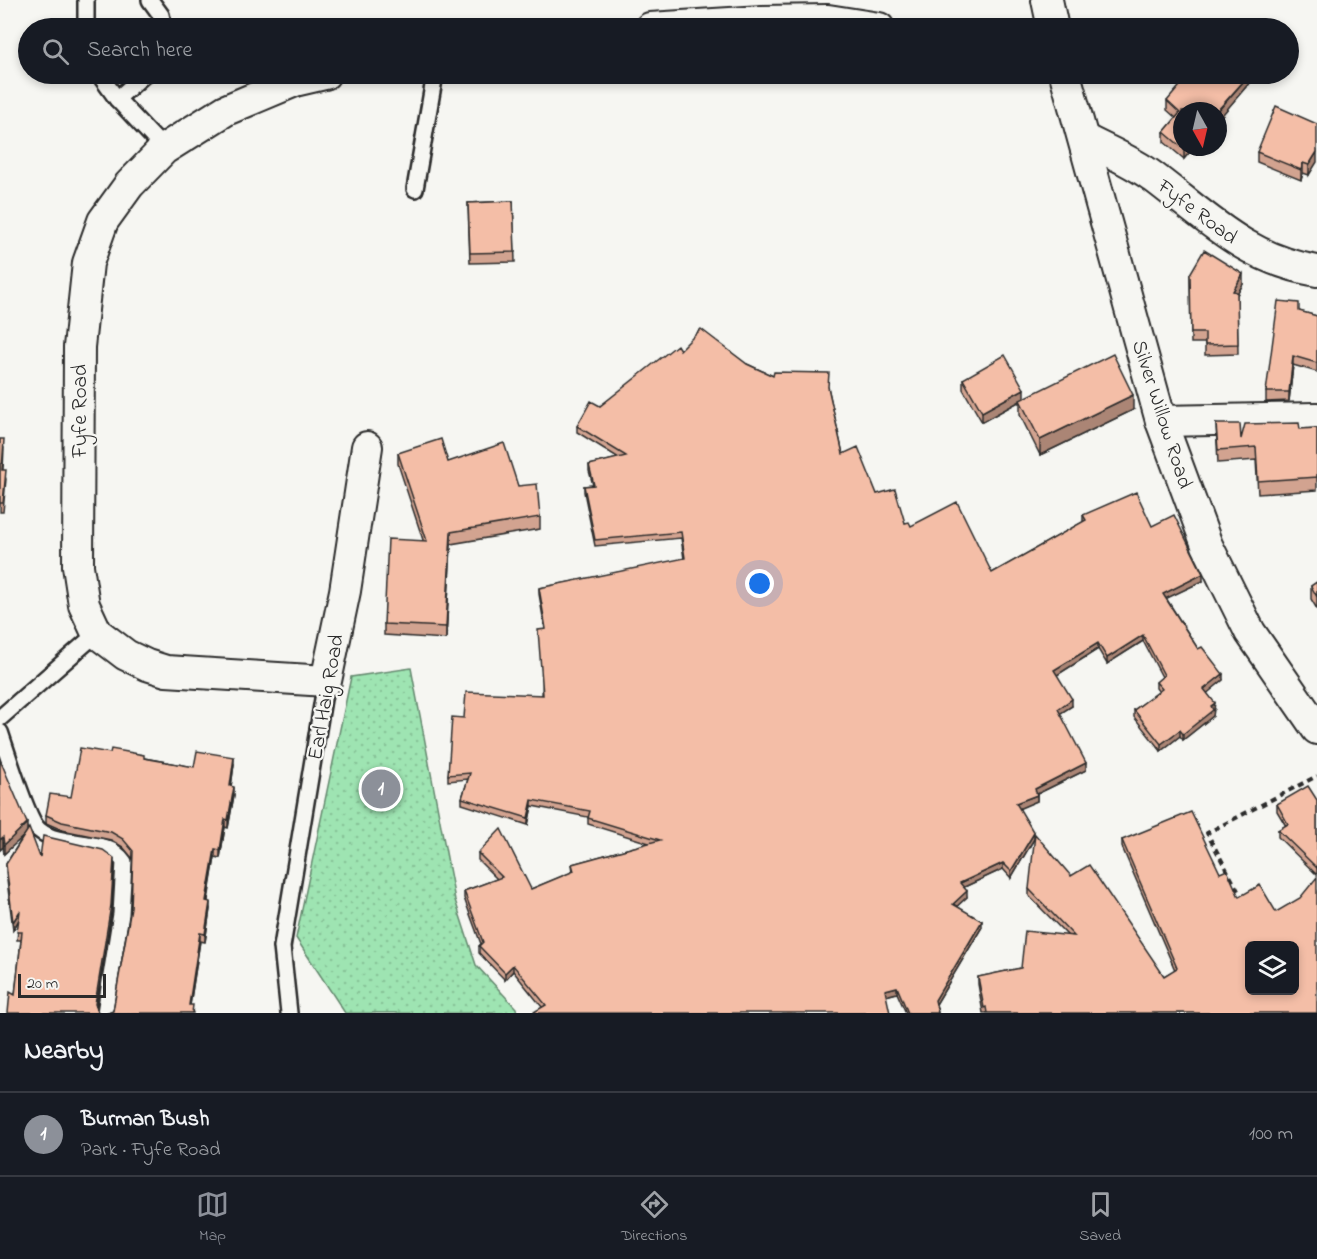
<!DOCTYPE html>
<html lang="en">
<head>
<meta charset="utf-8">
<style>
	:root { --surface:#171b24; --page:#20242c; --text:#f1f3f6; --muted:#9ea1a6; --line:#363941; --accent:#8c9099 }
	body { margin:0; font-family:"Indie Flower",sans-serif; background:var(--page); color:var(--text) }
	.controls { position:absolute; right:18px; bottom:18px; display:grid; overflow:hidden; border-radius:9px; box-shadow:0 3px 9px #0003 }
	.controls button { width:54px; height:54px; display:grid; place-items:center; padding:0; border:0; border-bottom:2px solid var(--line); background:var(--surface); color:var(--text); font:30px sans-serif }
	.compass { position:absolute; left:1173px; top:102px; width:54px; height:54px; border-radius:50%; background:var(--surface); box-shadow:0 3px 9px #0003; rotate:172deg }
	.scale { position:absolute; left:18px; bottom:15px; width:88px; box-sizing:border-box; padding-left:6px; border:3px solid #2b2b2b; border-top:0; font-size:16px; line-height:21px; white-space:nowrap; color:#2b2b2b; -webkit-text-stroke:4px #f6f6f2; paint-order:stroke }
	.you { position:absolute; left:760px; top:584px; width:21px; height:21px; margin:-15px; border:4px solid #fff; border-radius:50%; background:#1a73e8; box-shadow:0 0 0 9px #1a73e833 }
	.badge { display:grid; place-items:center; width:39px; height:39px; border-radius:50%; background:var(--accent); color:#fff; font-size:20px; font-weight:700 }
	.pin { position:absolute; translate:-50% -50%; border:3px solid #fff; box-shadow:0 2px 6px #0006 }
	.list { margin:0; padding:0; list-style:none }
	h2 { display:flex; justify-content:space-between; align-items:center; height:78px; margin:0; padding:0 24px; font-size:26px }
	h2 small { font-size:20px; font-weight:400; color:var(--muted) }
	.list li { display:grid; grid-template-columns:39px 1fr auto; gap:18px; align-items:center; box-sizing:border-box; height:84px; padding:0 24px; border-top:2px solid var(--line) }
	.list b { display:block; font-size:22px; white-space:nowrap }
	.list p { margin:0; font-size:20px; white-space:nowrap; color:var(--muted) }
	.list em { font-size:20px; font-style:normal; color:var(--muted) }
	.icon { flex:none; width:33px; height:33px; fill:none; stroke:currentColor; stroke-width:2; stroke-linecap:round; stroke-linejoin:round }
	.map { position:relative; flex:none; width:1317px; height:1013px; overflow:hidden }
	.search { position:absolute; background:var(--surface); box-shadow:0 3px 9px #0003; left:18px; right:18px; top:18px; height:66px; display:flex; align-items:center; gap:15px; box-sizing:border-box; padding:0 21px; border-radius:33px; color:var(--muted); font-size:22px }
	.sheet { height:162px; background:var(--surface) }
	nav { display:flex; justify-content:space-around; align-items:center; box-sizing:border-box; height:84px; border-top:2px solid var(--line); background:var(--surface); font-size:16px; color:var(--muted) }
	nav a { display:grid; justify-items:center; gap:3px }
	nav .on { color:var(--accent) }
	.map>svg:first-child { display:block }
	.park { fill:url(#park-dots); stroke:#64886e; stroke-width:1.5 }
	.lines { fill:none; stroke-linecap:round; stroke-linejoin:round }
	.service-casing { stroke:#2b2b2b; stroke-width:20 }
	.minor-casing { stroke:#2b2b2b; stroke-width:34 }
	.path { stroke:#2b2b2b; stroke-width:4; stroke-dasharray:6 4.5; stroke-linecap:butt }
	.service { stroke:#f6f6f2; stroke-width:15 }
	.minor { stroke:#f6f6f2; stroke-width:30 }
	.wall { fill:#d2a390; stroke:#2b2b2b; stroke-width:1.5 }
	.shaded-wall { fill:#ab8575; stroke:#2b2b2b; stroke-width:1.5 }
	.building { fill:#f4bea7; stroke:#2b2b2b; stroke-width:1.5; fill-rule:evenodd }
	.labels { text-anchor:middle; stroke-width:4.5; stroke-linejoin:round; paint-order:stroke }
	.street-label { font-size:21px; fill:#2b2b2b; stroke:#f6f6f2 }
</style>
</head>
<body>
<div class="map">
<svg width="1317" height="1013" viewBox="0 0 1317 1013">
	<defs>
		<pattern id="park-dots" width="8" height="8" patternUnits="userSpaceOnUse" patternTransform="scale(1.5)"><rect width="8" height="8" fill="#9ee4b2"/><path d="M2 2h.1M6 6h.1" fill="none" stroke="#88c499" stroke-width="1.8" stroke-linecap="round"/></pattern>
	</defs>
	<rect width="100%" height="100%" fill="#f6f6f2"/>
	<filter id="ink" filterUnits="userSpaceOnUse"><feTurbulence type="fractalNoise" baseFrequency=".0167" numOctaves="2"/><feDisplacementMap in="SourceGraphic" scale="12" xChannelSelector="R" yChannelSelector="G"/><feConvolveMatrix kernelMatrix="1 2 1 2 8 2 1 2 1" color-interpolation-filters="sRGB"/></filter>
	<g filter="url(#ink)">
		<path class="park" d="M411,668L455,900L476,965L516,1008L517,1013H345L296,938L351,677Z"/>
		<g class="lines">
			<defs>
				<g id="service">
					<path d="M150,0L161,15L164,28"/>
					<path d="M86,28V0"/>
					<path d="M99,74L117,99L164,149"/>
					<path d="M117,99L145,74"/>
					<path d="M415,189L435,74"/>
					<path d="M0,718L97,633"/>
					<path d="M0,732C7,752 27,820 39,830C63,850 106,835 124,862L121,914L105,1013"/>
					<path d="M289,1013L282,947L326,681"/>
				</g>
				<g id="minor">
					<path d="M1047,0L1053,28"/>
					<path d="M650,28L762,21L828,20L879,28"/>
					<path d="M325,74L295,81L226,110L164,149L129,185L103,221L88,263L79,347L78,566L84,605L97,633L126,655L147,665L166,671L326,681L345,591L367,447"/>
					<path d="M1065,74L1161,421L1207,545L1250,632L1317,729"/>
					<path d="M1084,139C1107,151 1132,161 1152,176C1208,218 1246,259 1317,271"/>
					<path d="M1161,421L1317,418"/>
				</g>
			</defs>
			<use href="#service" class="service-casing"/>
			<use href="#minor" class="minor-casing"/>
			<path class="path" d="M1243,900L1207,833L1317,776"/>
			<use href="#service" class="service"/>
			<use href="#minor" class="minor"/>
		</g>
		<g class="wall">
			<path d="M1251,74V81L1184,159L1164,142V132L1176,118L1167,110V101Z"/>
			<path d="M1317,124L1309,175L1303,173L1301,180L1257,162V152Z"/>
			<path d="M513,201L515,262L470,263L468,203Z"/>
			<path d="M1190,274L1243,284L1237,295L1238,354L1205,355V343H1191Z"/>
			<path d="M1299,311L1317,316V372L1293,365L1289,401L1266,402V392Z"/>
			<path d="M680,350L747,364L773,376L828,387L843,454L877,494L905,523L911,526L992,573L1083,522V515L1152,526L1203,581L1166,598L1198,649L1223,680L1207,693L1215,709L1213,710V716L1183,740L1180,736L1161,751L1134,717V710L1159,692L1156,688V682L1162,677L1143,641L1107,664L1098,649L1057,675L1072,706L1060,713L1086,770L1037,794V801L1019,808L1034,839L1011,878L1003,869L964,887L967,897L957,906L982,927L936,1004L938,1013H906L897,993L886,996L542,1007L513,971L505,980L479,953V946L481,944L464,898V891L497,879L478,860V853L531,889L573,872L572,864L649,843L588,824V817L532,806L528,825L462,804V798L468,779L448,781V775L464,718L542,695L545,629L539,594V588L684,559L681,538L595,546L584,492V486L593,485L589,471V465L619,458L577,432V426L600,406Z"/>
			<path d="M963,379L1024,398L1133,410L1040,455L1020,415V401L982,422L963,389Z"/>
			<path d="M1216,424L1241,439L1300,429L1317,428V490L1258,494L1256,460L1218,463Z"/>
			<path d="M0,439L4,448L3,470L6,479L3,512H0Z"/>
			<path d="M398,453L448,462L518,486L540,517V529L451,544L446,639L384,635V624L423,540L398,464Z"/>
			<path d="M1317,582V609L1311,599V586Z"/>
			<path d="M144,758L194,767L234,764L231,787L234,795L228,828L225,827L220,858L215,857L208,901L210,909L205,942L200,941L190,1005L193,1013L113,1011L131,908L133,859L123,847L111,840L62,830L46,823V815L71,797Z"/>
			<path d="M0,763L27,831L40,857L114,866L111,913L15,995L21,940H17L19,920L13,930L6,872V864L24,835L4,854L3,847L0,850Z"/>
			<path d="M1317,800V875L1278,837V830L1286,826L1277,811V804Z"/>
			<path d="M1122,840L1220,873L1239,897L1317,1013H983L978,984V977L1021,968L1067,935L1029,896V889L1071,876L1164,976L1175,970L1122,847Z"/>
		</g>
		<g class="shaded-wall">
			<path d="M1250,74H1251V81L1218,120V111Z"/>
			<path d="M1186,147H1194L1184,159V149Z"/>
			<path d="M1317,152V162L1309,175V165Z"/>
			<path d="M1303,163V173L1301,180V170Z"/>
			<path d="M1243,274V284L1233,301V291Z"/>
			<path d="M1293,356V365L1289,401V392Z"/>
			<path d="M1024,389V399L982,422V412Z"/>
			<path d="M1133,395V410L1040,455V440Z"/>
			<path d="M451,532V544L446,639V627Z"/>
			<path d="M1203,574V581L1163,600V594Z"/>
			<path d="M1143,635V641L1107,664V658Z"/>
			<path d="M1098,643V649L1054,677V670Z"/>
			<path d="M1223,674V680L1204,696V689Z"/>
			<path d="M1072,699V706L1058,715V709Z"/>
			<path d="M1215,703L1213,716L1183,740V734Z"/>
			<path d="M1180,730V736L1161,751V744Z"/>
			<path d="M234,757V764L230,794V786Z"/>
			<path d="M1086,763V770L1035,795V789Z"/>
			<path d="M234,787V795L228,828V820Z"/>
			<path d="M1037,795V801L1016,810V803Z"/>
			<path d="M532,800V806L528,825V818Z"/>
			<path d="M225,819V827L220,858V850Z"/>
			<path d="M27,823V833L4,854V845Z"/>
			<path d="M1034,833V839L1011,878V871Z"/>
			<path d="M3,837V847L0,850V840Z"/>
			<path d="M215,849V857L206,909V901Z"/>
			<path d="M114,858L111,913L95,1012V1004Z"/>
			<path d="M1003,863V869L960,889V883Z"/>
			<path d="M967,891V897L953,910V904Z"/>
			<path d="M210,902V909L205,942V934Z"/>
			<path d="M20,911V918L13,930V922Z"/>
			<path d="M982,921V927L935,1006V1000Z"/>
			<path d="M200,933V941L189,1012V1005Z"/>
			<path d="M513,965V971L505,980V973Z"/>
			<path d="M897,987V993L885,996V990Z"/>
		</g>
		<g class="building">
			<path d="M1131,21L1132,28H1103L1102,25Z"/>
			<path d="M1190,74H1250L1217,111H1182V147H1186L1184,149L1164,132L1180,113L1167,101Z"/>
			<path d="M1276,106L1317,124V152L1309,165L1303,163L1301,170L1257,152Z"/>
			<path d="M513,201L515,252L470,253L468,203Z"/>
			<path d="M1204,250L1243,274L1233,291L1237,292L1238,344L1205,345V333H1191L1190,274Z"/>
			<path d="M1278,301L1299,303V311L1317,316V363L1293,356L1289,392H1266Z"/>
			<path d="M701,329L747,364L773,376L774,372L829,373L828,387L843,454L858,447L877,494L895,489L905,523L909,522L911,526L957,502L992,573L1086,520L1083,515L1136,492L1152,526L1174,515L1203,574L1163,594L1198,649L1202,647L1223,674L1204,689L1215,703L1211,706L1213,710L1183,734L1180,730L1161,744L1134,710L1162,689L1156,682L1164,675L1143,635L1107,658L1098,643L1054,670L1072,699L1058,709L1086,763L1035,789L1037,795L1016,803L1034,833L1011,871L1003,863L960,883L967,891L953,904L982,921L935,1000L938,1013H908L897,987L885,990L890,1013H534V1012L546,1005L513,965L505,973L479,946L483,942L464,891L502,877L478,853L501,829L531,889L574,871L572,864L660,840L588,818L590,811L532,800L528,818L462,798L470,773L448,775L452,717L464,718L466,692L543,695L538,630L546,629L539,588L685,558L681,532L595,540L584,486L594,485L589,465L626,456L577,426L591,401L600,406L677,345L680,350Z"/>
			<path d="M1113,354L1133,395L1040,440L1020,400Z"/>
			<path d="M1005,355L1024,389L982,412L963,379Z"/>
			<path d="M1299,423L1300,429L1317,428V477L1258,481L1256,447L1218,450L1216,424H1240L1241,439L1245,424Z"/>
			<path d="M0,439H4L2,470H6L3,503H0Z"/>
			<path d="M441,439L448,462L504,443L518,486L537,484L540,517L451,532L446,627L384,624L388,539L427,541L398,453Z"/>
			<path d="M1317,582V597L1311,586Z"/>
			<path d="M80,748L110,753L111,749L144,755V758L194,767L197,751L234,757L230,786L234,787L228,820L225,819L220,850L215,849L206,901L210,902L205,934L200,933L189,1005H193L192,1013H107L113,1011L131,908L133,851L123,839L111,832L62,822L46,815L50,794L71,797Z"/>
			<path d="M1,762L27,823L4,845L3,837L0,840V763Z"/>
			<path d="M1308,786L1317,800V868L1278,830L1288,824L1277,804Z"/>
			<path d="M1191,812L1220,873L1227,870L1239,897L1260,885L1276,912L1300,898L1317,877V1013H987L986,1007L984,1008L978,977L1021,968L1025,931L1074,936L1029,889L1035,834L1071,876L1089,865L1164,976L1177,968L1122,840ZM1250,945H1294V990H1250Z"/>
			<path d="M29,828L40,857L43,836L103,850L114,858L111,905L95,1004L98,1012L100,1013H8L10,992L15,995L22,932H17L20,911L13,922L6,864Z"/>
		</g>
	</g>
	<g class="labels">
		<g class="street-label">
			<text transform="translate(1198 211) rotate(37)" y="7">Fyfe Road</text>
			<text transform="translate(79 411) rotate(-90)" y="7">Fyfe Road</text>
			<text transform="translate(1163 414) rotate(72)" y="7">Silver Willow Road</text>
			<text transform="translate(325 697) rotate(-80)" y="7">Earl Haig Road</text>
		</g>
	</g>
</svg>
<div class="controls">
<button><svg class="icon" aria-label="layers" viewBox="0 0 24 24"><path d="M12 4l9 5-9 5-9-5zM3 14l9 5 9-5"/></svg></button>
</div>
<svg class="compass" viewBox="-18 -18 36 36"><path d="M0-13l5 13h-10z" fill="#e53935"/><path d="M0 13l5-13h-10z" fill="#9ea1a6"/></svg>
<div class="scale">20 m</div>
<div class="you"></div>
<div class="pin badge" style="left:381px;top:789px">1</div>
<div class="search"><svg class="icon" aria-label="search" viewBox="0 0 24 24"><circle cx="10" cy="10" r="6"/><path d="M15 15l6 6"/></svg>Search here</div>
</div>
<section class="sheet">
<h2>Nearby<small></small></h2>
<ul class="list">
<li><span class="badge">1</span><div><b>Burman Bush</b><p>Park · Fyfe Road</p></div><em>100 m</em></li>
</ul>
</section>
<nav>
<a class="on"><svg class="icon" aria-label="map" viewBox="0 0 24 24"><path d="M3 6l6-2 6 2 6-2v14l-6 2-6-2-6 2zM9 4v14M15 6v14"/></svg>Map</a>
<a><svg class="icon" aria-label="directions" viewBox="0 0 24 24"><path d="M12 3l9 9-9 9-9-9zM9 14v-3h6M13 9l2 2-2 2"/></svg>Directions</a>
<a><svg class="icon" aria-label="saved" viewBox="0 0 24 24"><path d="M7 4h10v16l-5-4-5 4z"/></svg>Saved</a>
</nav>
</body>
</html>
